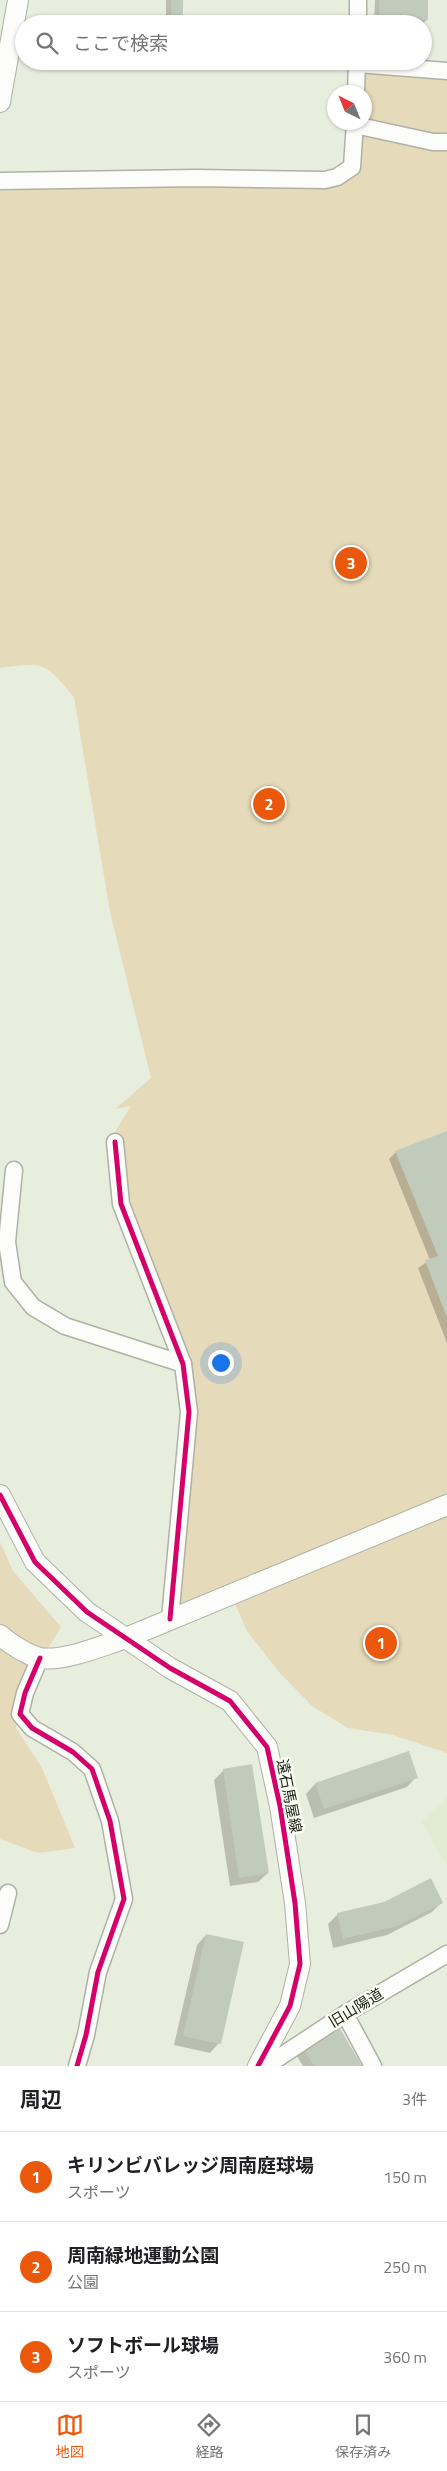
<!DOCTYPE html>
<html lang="ja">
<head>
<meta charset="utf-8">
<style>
	:root { --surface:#fff; --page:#f6f6f6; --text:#202124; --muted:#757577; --line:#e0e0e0; --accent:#ea580c }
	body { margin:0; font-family:"Titillium Web","Noto Sans JP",sans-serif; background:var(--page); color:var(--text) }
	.compass { position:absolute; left:327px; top:85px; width:45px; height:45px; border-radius:50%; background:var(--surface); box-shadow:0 1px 4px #0004; rotate:317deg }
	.you { position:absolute; left:220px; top:1362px; width:18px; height:18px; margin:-12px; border:4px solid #fff; border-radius:50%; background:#1a73e8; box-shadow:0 0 0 8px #1a73e833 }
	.badge { display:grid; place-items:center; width:32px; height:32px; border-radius:50%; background:var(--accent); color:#fff; font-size:16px; font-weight:700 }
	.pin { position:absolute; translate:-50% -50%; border:2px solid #fff; box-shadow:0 1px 5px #0006 }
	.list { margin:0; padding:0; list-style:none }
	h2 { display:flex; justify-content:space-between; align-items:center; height:65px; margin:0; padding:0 20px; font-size:21px }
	h2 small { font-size:16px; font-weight:400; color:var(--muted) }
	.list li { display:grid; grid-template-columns:32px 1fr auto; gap:15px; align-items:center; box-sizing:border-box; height:90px; padding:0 20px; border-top:1px solid var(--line) }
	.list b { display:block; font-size:19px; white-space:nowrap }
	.list p { margin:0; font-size:16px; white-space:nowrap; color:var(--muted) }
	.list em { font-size:16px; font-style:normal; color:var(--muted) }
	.icon { flex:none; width:28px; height:28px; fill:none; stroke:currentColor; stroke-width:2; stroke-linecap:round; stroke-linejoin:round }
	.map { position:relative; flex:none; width:447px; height:2066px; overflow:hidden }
	.search { position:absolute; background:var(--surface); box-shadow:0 1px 4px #0004; left:15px; right:15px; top:15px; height:55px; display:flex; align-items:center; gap:12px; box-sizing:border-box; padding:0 18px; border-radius:28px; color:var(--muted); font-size:19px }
	.sheet { height:335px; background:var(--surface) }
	nav { display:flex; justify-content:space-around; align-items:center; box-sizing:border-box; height:70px; border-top:1px solid var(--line); background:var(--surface); font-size:14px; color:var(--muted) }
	nav a { display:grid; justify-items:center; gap:2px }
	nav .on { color:var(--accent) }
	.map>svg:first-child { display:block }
	.built { fill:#e2ecd1 }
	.green { fill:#e5dab9 }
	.shadow { fill:#0003 }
	.building { fill:#c0cbbb }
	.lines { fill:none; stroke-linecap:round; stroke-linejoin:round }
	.minor-casing { stroke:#adb2a5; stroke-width:19 }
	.tertiary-casing { stroke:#adb2a5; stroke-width:22 }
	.minor { stroke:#fcfcfa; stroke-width:16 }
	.tertiary { stroke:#fcfcfa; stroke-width:20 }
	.cycleway-casing { stroke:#fafff3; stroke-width:8 }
	.cycleway { stroke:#d6006c; stroke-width:5 }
	.labels { text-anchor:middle; stroke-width:5; stroke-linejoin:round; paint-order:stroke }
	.street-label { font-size:15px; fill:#1c2015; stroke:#fafff3 }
</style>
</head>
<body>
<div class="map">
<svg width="447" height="2066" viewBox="0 0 447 2066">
	<rect width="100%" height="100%" fill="#e8eede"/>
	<path class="built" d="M447,1798V1865L421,1822Z"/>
	<g class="green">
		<path d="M355,66L447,69V1753L393,1735L348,1728L312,1706L279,1672L247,1631L230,1592L171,1619L185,1374L119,1202L116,1130L131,1106L115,1109L151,1078L110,912L74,697C44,662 46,662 0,668V191L214,179L331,181L348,169L364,122V92H353Z"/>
		<path d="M0,1542L13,1571L61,1627L16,1702V1728L42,1768L75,1848L38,1853L0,1839Z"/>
	</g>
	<g class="shadow">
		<rect x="166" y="0" width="16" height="24"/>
		<path d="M375,0H427V20L422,24H374Z"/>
		<path d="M447,1133V1343L418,1268L430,1260L389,1159L396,1152Z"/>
		<path d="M224,1770L268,1873L258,1882L230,1886L214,1780Z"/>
		<path d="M416,1777L407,1787L314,1818L306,1794L315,1784Z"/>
		<path d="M442,1902L432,1912L387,1935L333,1948L328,1924L338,1914Z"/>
		<path d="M206,1935L219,2043L210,2053L174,2045L197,1945Z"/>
		<path d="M304,2049L361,2066H303L297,2056Z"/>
	</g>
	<g class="building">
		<rect x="171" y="0" width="12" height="24"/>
		<rect x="379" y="0" width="49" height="20"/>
		<path d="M447,1131V1318L425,1260L438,1256L395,1151Z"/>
		<path d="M409,1751L418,1778L324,1809L315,1783Z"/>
		<path d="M252,1764L269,1873L239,1878L223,1769Z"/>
		<path d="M431,1878L443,1903L398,1926L343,1939L337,1913L384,1902Z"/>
		<path d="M206,1934L244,1942L221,2044L183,2036Z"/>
		<path d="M339,2027L362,2066H314L303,2048Z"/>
	</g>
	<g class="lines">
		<defs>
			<g id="minor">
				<path d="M358,24V0"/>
				<path d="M357,64L447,71"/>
				<path d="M356,92L357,61"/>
				<path d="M355,125L433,142H447"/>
				<path d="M0,181L197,178L325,180L337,177L352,167L355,122"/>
				<path d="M115,1142L121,1204L183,1364L189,1412L170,1619"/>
				<path d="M14,1170L7,1242L13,1282L33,1307L65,1326L183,1364"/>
				<path d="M40,1658L25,1693L20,1714L32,1728L73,1752L92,1769L110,1821L124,1899L98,1972L86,2035L77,2066"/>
				<path d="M0,1925L8,1893"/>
				<path d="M345,2014L373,2066"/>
				<path d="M266,2066L345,2014L447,1954"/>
			</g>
			<g id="tertiary">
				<path d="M0,102L18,0"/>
				<path d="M0,1495L35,1562L87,1612L170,1668L230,1701L267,1747L280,1806L295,1903L300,1964L290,2006L258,2066"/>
				<path d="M0,1635C9,1643 27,1655 40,1658C64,1662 104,1645 126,1638L447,1505"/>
			</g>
		</defs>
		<use href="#minor" class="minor-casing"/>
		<use href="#tertiary" class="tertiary-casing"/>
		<use href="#minor" class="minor"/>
		<use href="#tertiary" class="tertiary"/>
		<defs>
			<g id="cycleway">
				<path d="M115,1142L121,1204L183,1364L189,1412L170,1619"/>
				<path d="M0,1495L35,1562L87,1612L170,1668L230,1701L267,1747L280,1806L295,1903L300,1964L290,2006L258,2066"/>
				<path d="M40,1658L25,1693L20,1714L32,1728L73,1752L92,1769L110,1821L124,1899L98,1972L86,2035L77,2066"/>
			</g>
		</defs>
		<use href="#cycleway" class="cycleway-casing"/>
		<use href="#cycleway" class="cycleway"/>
	</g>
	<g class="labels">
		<g class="street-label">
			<text transform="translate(289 1796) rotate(79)" y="5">遠石馬屋線</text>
			<text transform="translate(356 2008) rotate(-31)" y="5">旧山陽道</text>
		</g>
	</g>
</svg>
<svg class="compass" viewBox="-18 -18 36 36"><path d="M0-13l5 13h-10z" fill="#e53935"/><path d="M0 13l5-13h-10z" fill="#757577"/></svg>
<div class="you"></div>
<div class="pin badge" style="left:381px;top:1643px">1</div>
<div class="pin badge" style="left:269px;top:804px">2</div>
<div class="pin badge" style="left:351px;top:563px">3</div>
<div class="search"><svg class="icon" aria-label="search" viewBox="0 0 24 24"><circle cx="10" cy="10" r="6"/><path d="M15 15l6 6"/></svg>ここで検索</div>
</div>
<section class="sheet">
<h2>周辺<small>3件</small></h2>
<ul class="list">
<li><span class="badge">1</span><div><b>キリンビバレッジ周南庭球場</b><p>スポーツ</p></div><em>150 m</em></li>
<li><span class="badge">2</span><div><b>周南緑地運動公園</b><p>公園</p></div><em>250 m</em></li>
<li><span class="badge">3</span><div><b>ソフトボール球場</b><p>スポーツ</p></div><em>360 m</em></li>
</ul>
</section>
<nav>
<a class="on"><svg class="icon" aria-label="map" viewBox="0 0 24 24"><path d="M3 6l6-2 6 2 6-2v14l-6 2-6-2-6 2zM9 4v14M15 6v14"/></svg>地図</a>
<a><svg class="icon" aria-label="directions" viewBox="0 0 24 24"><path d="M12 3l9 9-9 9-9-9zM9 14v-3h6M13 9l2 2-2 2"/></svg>経路</a>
<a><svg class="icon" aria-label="saved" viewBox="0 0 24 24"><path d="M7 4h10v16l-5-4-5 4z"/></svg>保存済み</a>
</nav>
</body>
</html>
